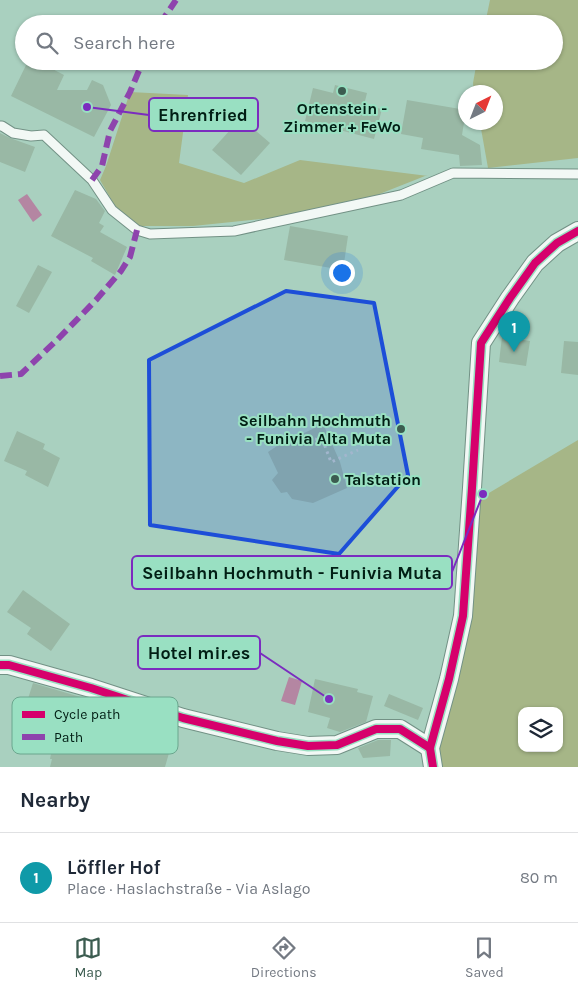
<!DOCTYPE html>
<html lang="en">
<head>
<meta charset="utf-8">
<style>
	:root { --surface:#fff; --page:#f2f2f3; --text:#1f2937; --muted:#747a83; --line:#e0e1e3; --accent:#3c5c50 }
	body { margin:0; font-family:Karla,sans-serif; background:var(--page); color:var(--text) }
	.controls { position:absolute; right:15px; bottom:15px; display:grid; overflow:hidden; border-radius:10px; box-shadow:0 1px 4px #0004 }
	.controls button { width:45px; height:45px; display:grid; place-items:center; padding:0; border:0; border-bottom:1px solid var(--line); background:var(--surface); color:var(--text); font:25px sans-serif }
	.compass { position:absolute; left:458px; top:85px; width:45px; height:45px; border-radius:50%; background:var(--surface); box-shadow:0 1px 4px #0004; rotate:42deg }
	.you { position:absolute; left:341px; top:272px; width:18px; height:18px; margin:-12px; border:4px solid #fff; border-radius:50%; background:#1a73e8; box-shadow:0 0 0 8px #1a73e833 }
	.badge { display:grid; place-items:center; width:32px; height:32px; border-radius:50%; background:var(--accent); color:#fff; font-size:16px; font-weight:700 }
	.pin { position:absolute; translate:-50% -41px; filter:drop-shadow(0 1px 2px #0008) }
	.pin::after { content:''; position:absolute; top:26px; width:18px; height:15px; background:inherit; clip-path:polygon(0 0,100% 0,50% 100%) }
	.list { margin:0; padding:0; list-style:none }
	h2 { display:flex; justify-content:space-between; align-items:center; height:65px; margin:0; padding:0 20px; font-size:21px }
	h2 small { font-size:16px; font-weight:400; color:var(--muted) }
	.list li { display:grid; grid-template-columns:32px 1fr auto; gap:15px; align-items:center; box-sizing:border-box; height:90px; padding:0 20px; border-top:1px solid var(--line) }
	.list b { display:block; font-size:19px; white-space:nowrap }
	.list p { margin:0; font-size:16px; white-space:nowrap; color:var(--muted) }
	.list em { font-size:16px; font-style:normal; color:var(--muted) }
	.icon { flex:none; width:28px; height:28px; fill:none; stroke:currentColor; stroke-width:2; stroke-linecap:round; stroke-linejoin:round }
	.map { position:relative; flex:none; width:578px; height:767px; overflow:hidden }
	.search { position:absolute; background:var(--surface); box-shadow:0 1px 4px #0004; left:15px; right:15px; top:15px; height:55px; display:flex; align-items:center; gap:12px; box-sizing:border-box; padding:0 18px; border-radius:28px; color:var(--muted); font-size:19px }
	.sheet { height:155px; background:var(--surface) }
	nav { display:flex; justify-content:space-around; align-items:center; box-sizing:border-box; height:70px; border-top:1px solid var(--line); background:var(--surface); font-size:14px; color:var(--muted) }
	nav a { display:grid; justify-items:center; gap:2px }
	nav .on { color:var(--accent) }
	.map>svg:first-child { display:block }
	.green { fill:#a6b687; fill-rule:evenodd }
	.water { fill:#b486a2 }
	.building { fill:#99b8a5 }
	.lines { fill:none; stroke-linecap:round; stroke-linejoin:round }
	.service-casing { stroke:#729185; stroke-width:11 }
	.minor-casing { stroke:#729185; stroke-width:20 }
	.path { stroke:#c3d0cb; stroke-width:3; stroke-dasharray:2.5 4; stroke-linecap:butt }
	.service { stroke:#f2f8f5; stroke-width:9 }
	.minor { stroke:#f2f8f5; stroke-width:18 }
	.quiet { stroke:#8e44ad; stroke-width:6; stroke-dasharray:12 6; stroke-linecap:butt }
	.cycleway-casing { stroke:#99e0c2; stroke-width:11 }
	.cycleway { stroke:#d6006c; stroke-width:8 }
	.marked { fill:#1d4ed8; fill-opacity:0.2; stroke:#1d4ed8; stroke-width:4; stroke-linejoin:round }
	.poi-dot { fill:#3c5c50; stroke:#99e0c2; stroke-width:2 }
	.labels { text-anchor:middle; stroke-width:4; stroke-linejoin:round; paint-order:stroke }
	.poi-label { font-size:16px; font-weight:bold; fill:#011e14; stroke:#99e0c2 }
	.key { fill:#99e0c2; stroke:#6ba68e; stroke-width:1 }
	.key-label { font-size:14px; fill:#011e14 }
	.leader { fill:none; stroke:#7b2cbf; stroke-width:2 }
	.callout-dot { fill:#7b2cbf; stroke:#99e0c2; stroke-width:2 }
	.callout { fill:#99e0c2; stroke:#7b2cbf; stroke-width:2 }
	.callout-label { font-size:18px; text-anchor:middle; font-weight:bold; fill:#011e14 }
</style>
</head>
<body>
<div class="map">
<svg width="578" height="767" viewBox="0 0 578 767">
	<rect width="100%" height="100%" fill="#a9d0bf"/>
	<g class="green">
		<path d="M490,0H578V158L488,168L480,123L496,122V92H474L473,83L477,61H554V24H485Z"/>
		<path d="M130,92L188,95L179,163L244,183L300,160L428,176H425L377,195L271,218L193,226H138L115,206L100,180L106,166Z"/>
		<path d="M578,440V767H433L472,503ZM522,711H559V748H522Z"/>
	</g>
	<g class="water">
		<path d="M27,194L42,215L33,222L18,200Z"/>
		<path d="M289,677L302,681L295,705L281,701Z"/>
	</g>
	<g class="building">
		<path d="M28,61H37L64,75L57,90H87L92,80L103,85L111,105L94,137L11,96Z"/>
		<path d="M335,85L367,93L364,105L382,109L374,139L305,121L313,88L333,93Z"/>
		<path d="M407,100L466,110L462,135L480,145L482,165L460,166L459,155L421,149L423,138L401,134Z"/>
		<path d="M241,118L270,143L241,175L212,150Z"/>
		<path d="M0,133L10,138L35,147L25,172L0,162Z"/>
		<path d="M75,190L96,199L105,211L99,223L104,226L100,232L127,247L115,275L91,261L93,258L51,236Z"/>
		<path d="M290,226L348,236L343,270L284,260Z"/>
		<path d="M38,265L52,272L29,313L16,306Z"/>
		<path d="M502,337L530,341L526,366L499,362Z"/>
		<path d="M564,341L578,342V375L561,373Z"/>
		<path d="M323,424L340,462L347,488L313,503L292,499L287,492L281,493L272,480L278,473L268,452L277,446Z"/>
		<path d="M17,431L45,444L43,449L60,458L48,487L25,475L27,471L4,461Z"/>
		<path d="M23,590L70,624L51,651L27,634L31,628L7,612Z"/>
		<path d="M315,679L358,689L357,692L373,696L366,722L340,732L327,728L330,718L308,712Z"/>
		<path d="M33,683L111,706L104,733L169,753L165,767H50L52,759H50L55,733L20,724Z"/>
		<path d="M389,694L423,708L418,720L384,706Z"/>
		<path d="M378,740H391L390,756L363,758L358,748Z"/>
	</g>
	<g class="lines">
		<defs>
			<path id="service" d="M0,126H2L13,133L31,136L44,135L92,180L112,210L137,230L150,234L234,231L401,195L453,173L578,174"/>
			<g id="minor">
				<path d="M0,665H9L91,688L183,718L277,741L308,746L337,745L376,729H400L430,748"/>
				<path d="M433,767L430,748L449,679L463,616L472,488L481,343L510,298L535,263L557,243L578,231"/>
			</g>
		</defs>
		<use href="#service" class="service-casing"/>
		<use href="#minor" class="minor-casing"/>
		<path class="path" d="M315,439L323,441L331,462L358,450"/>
		<use href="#service" class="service"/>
		<use href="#minor" class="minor"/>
		<g class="quiet">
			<path d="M160,24L176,0"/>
			<path d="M92,180L102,166L110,131L130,92L143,61"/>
			<path d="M0,376L21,374L58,339L96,300L121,271L130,257L137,230"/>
		</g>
		<defs>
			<g id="cycleway">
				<path d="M0,665H9L91,688L183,718L277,741L308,746L337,745L376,729H400L430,748"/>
				<path d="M433,767L430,748L449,679L463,616L472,488L481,343L510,298L535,263L557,243L578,231"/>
			</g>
		</defs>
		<use href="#cycleway" class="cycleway-casing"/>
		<use href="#cycleway" class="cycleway"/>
	</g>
	<path class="marked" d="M286,291L374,303L408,475L339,554L150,525L149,360Z"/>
	<g class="poi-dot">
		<circle cx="342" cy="91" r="5"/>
		<circle cx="401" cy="429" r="5"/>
		<circle cx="335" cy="479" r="5"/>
	</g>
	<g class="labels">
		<g class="poi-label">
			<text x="342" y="114">Ortenstein -<tspan x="342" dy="18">Zimmer + FeWo</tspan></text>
			<text x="391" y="426" text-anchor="end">Seilbahn Hochmuth<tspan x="391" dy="18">- Funivia Alta Muta</tspan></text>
			<text x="345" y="485" text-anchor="start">Talstation</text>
		</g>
	</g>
	<rect x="12" y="697" width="166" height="57" rx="8" class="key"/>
	<rect x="22" y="711" width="23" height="7" fill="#d6006c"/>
	<rect x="22" y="734" width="23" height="6" fill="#8e44ad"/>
	<g class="key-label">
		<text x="54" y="719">Cycle path</text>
		<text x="54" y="742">Path</text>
	</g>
	<path class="leader" d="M87 107L149 115M483 494L452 572M329 699L260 653"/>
	<g class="callout-dot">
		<circle cx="87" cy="107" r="5"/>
		<circle cx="483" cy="494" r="5"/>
		<circle cx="329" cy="699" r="5"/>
	</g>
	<g class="callout">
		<rect x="149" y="98" width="109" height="33" rx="5"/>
		<rect x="132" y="556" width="320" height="33" rx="5"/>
		<rect x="138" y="636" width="122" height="33" rx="5"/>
	</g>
	<g class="callout-label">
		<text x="203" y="121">Ehrenfried</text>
		<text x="292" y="579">Seilbahn Hochmuth - Funivia Muta</text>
		<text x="199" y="659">Hotel mir.es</text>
	</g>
</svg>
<div class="controls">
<button><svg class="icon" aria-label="layers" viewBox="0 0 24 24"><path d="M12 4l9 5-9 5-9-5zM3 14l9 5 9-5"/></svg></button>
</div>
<svg class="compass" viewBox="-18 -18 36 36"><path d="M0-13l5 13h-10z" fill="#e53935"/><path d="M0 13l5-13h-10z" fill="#747a83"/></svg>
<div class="you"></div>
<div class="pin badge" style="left:514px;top:352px;background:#0f9aa8">1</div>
<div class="search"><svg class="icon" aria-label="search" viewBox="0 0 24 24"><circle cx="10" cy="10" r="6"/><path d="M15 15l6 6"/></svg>Search here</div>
</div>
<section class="sheet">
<h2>Nearby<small></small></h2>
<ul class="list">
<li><span class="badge" style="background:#0f9aa8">1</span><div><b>Löffler Hof</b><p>Place · Haslachstraße - Via Aslago</p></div><em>80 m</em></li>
</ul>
</section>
<nav>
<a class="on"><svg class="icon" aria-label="map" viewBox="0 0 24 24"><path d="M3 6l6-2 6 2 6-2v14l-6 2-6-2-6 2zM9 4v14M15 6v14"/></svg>Map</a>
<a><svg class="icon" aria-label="directions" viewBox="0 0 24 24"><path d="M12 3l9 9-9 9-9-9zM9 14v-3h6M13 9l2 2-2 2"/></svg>Directions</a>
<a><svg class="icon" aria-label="saved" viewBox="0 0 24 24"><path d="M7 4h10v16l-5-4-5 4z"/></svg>Saved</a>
</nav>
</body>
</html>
